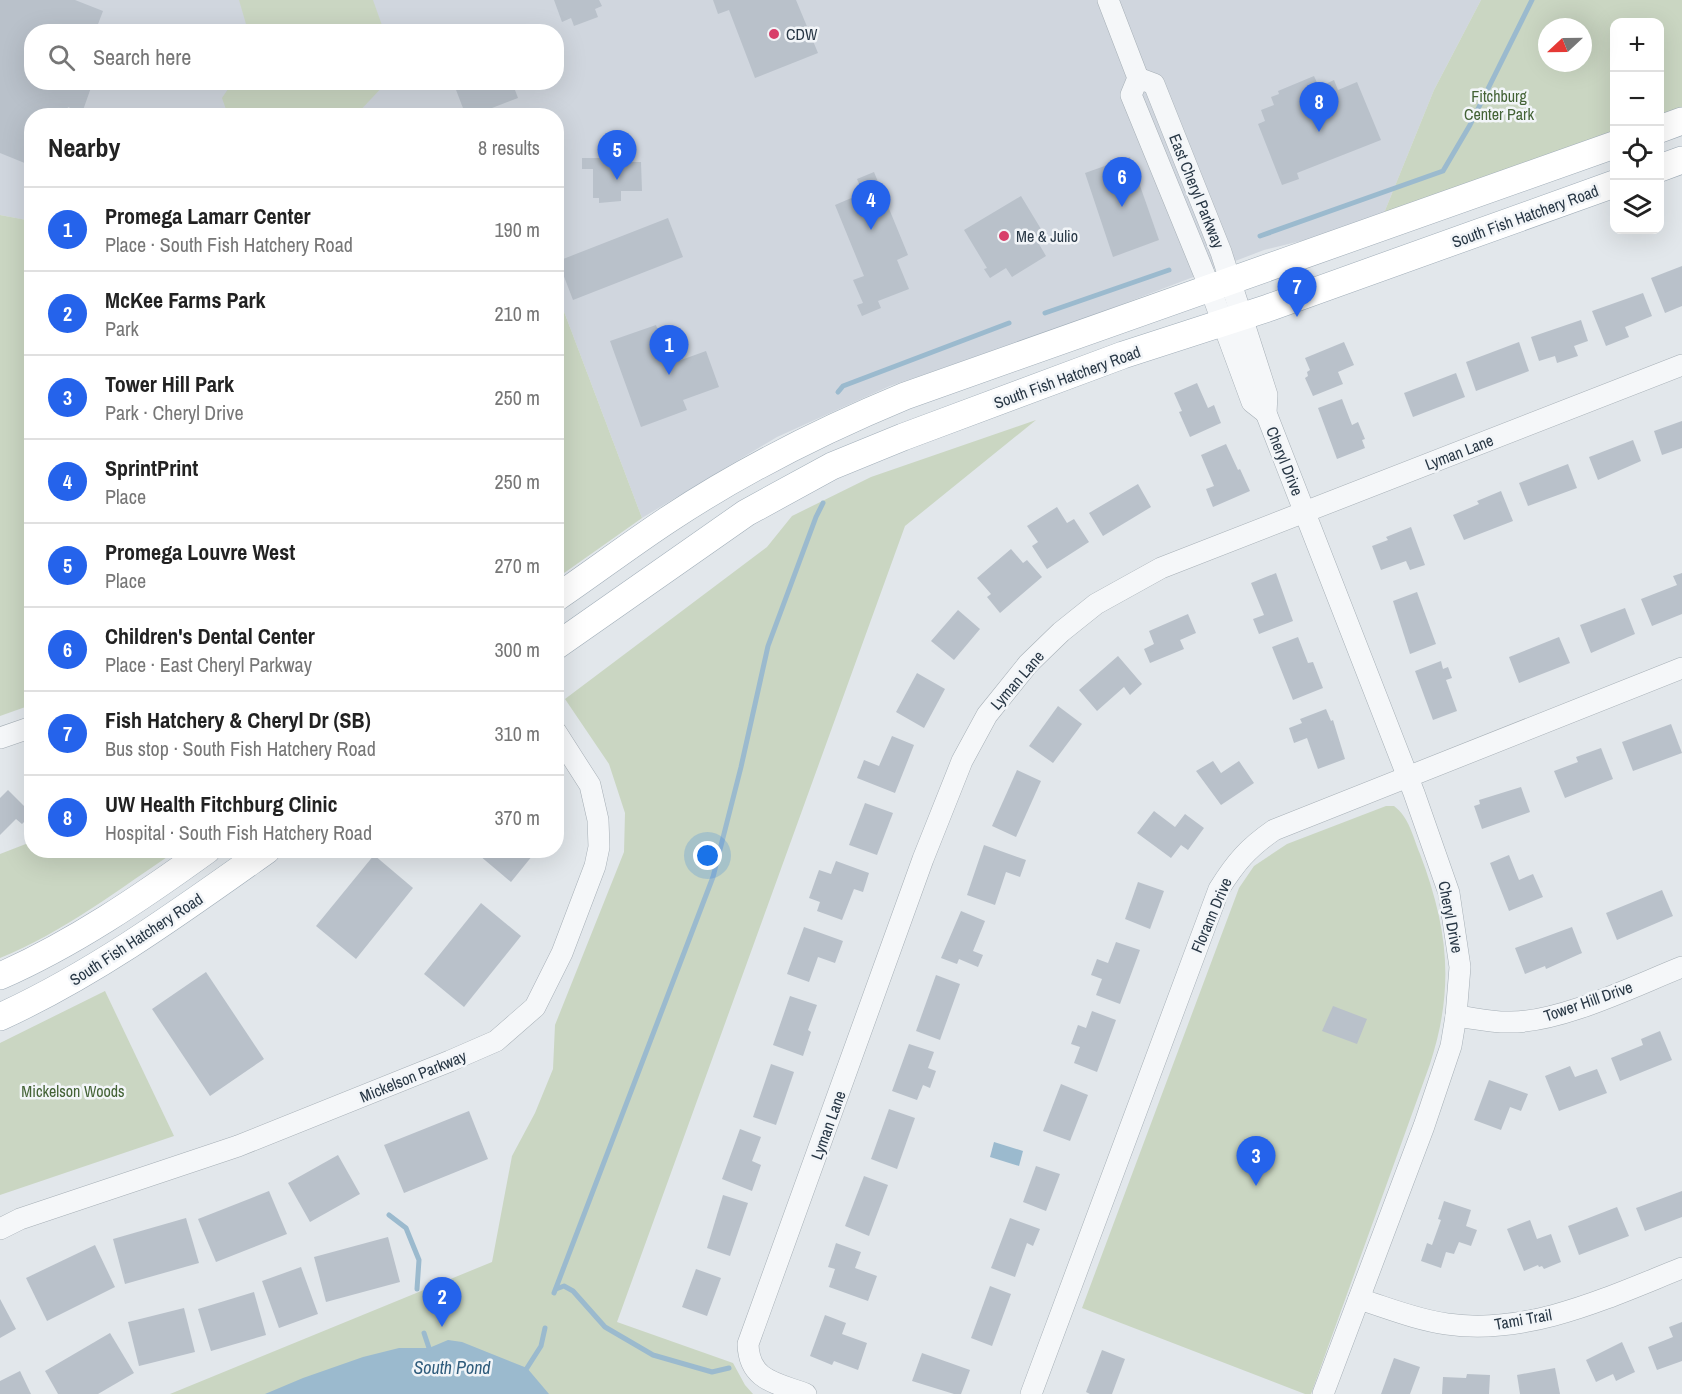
<!DOCTYPE html>
<html lang="en">
<head>
<meta charset="utf-8">
<style>
	:root { --surface:#fff; --page:#f2f2f2; --text:#222; --muted:#767676; --line:#e0e0e0; --accent:#2563eb }
	body { margin:0; font-family:"Archivo Narrow",sans-serif; background:var(--page); color:var(--text) }
	.controls { position:absolute; right:18px; top:18px; display:grid; overflow:hidden; border-radius:12px; box-shadow:0 6px 24px #0002 }
	.controls button { width:54px; height:54px; display:grid; place-items:center; padding:0; border:0; border-bottom:2px solid var(--line); background:var(--surface); color:var(--text); font:30px sans-serif }
	.compass { position:absolute; left:1538px; top:18px; width:54px; height:54px; border-radius:50%; background:var(--surface); box-shadow:0 6px 24px #0002; rotate:248deg }
	.you { position:absolute; left:708px; top:856px; width:21px; height:21px; margin:-15px; border:4px solid #fff; border-radius:50%; background:#1a73e8; box-shadow:0 0 0 9px #1a73e833 }
	.badge { display:grid; place-items:center; width:39px; height:39px; border-radius:50%; background:var(--accent); color:#fff; font-size:20px; font-weight:700 }
	.pin { position:absolute; translate:-50% -50px; filter:drop-shadow(0 2px 3px #0008) }
	.pin::after { content:''; position:absolute; top:32px; width:21px; height:18px; background:inherit; clip-path:polygon(0 0,100% 0,50% 100%) }
	.list { margin:0; padding:0; list-style:none }
	h2 { display:flex; justify-content:space-between; align-items:center; height:78px; margin:0; padding:0 24px; font-size:26px }
	h2 small { font-size:20px; font-weight:400; color:var(--muted) }
	.list li { display:grid; grid-template-columns:39px 1fr auto; gap:18px; align-items:center; box-sizing:border-box; height:84px; padding:0 24px; border-top:2px solid var(--line) }
	.list b { display:block; font-size:22px; white-space:nowrap }
	.list p { margin:0; font-size:20px; white-space:nowrap; color:var(--muted) }
	.list em { font-size:20px; font-style:normal; color:var(--muted) }
	.icon { flex:none; width:33px; height:33px; fill:none; stroke:currentColor; stroke-width:2; stroke-linecap:round; stroke-linejoin:round }
	.map { position:relative; flex:none; width:1682px; height:1394px; overflow:hidden }
	.search { position:absolute; background:var(--surface); box-shadow:0 6px 24px #0002; left:24px; top:24px; width:540px; height:66px; display:flex; align-items:center; gap:15px; box-sizing:border-box; padding:0 21px; border-radius:24px; color:var(--muted); font-size:22px }
	.panel { position:absolute; background:var(--surface); box-shadow:0 6px 24px #0002; left:24px; top:108px; width:540px; height:750px; border-radius:24px }
	.map>svg:first-child { display:block }
	.built { fill:#d0d6de; fill-rule:evenodd }
	.green { fill:#cad6c2; fill-rule:evenodd }
	.water { fill:#9bbace }
	.lines { fill:none; stroke-linecap:round; stroke-linejoin:round }
	.stream { stroke:#9bbace; stroke-width:5 }
	.building { fill:#b9c1ca }
	.minor-casing { stroke:#a6afb6; stroke-width:22 }
	.major-casing { stroke:#a0adb8; stroke-width:28 }
	.minor { stroke:#f5f7f9; stroke-width:21 }
	.major { stroke:#fff; stroke-width:27 }
	.poi-dot { fill:#d83f6a; stroke:#f2f5f8; stroke-width:2 }
	.labels { text-anchor:middle; stroke-width:5; stroke-linejoin:round; paint-order:stroke }
	.poi-label { font-size:16px; fill:#283745; stroke:#f2f5f8; text-anchor:start }
	.park-label { font-size:16px; fill:#436235; stroke:#f2f5f8 }
	.street-label { font-size:16px; fill:#283745; stroke:#f2f5f8 }
	.water-label { font-size:18px; font-style:italic; fill:#2f5c7c; stroke:#f2f5f8 }
</style>
</head>
<body>
<div class="map">
<svg width="1682" height="1394" viewBox="0 0 1682 1394">
	<rect width="100%" height="100%" fill="#e2e7eb"/>
	<path class="built" d="M0,0H1481L1434,90L1384,213L1338,232L1264,250L1060,328L890,386L777,437L642,518L557,293L556,116H32L31,221L0,215ZM32,32H556V82H32Z"/>
	<g class="green">
		<path d="M239,0H373L384,31H248Z"/>
		<path d="M1481,0H1682V107L1660,115V22H1614V131L1384,213L1434,90ZM1547,27H1583V63H1547Z"/>
		<path d="M232,83V82L386,83L356,115H228L222,98Z"/>
		<path d="M0,215L32,221L31,705L0,716Z"/>
		<path d="M557,293L642,518L557,578H556Z"/>
		<path d="M1036,420L905,526L617,1322L733,1363L745,1385L753,1394H170L492,1262L512,1156L535,1113L553,1069L555,1025L624,852L625,813L609,764L565,699L767,547L792,516L871,477Z"/>
		<path d="M1386,806H1394C1409,817 1413,837 1420,854C1448,928 1455,987 1430,1064L1311,1394H1305L1082,1308L1239,888L1254,866L1287,844Z"/>
		<path d="M31,842L32,850L176,851C119,889 64,932 0,958V854Z"/>
		<path d="M105,991L174,1136L0,1195V1043Z"/>
	</g>
	<g class="water">
		<path d="M994,1142L1023,1151L1019,1166L990,1157Z"/>
		<path d="M448,1340L462,1342L527,1368L549,1394H265L303,1378L363,1357L399,1348H429Z"/>
	</g>
	<g class="lines">
		<g class="stream">
			<path d="M1260,236L1443,171L1470,125L1532,0"/>
			<path d="M1045,313L1169,270"/>
			<path d="M838,392L843,386L1009,323"/>
			<path d="M389,1215L406,1228L419,1260L417,1289"/>
			<path d="M556,1289L564,1286L573,1291L605,1327L653,1355L712,1372L729,1368"/>
			<path d="M554,1293L713,877L741,767L768,646L816,517L823,503"/>
			<path d="M424,1333L429,1348"/>
			<path d="M527,1368L541,1346L545,1328"/>
		</g>
	</g>
	<g class="building">
		<path d="M0,0H75L103,11L95,32H32V82H93L82,113L68,107L65,116H32V166L0,153Z"/>
		<path d="M554,0H599L602,6L595,9L598,17L574,26L571,18L562,22Z"/>
		<path d="M713,0H796L818,53L755,78L729,10L718,14Z"/>
		<path d="M1314,76L1319,87L1334,80L1338,90L1357,82L1381,140L1297,173L1299,179L1282,185L1258,124L1265,121L1261,110L1274,105L1271,97L1279,94L1278,91Z"/>
		<path d="M453,82H512L518,98L492,108L494,116H466Z"/>
		<path d="M1130,157L1159,240L1113,257L1085,173Z"/>
		<path d="M582,158H609V162H641L642,191H621V201L599,203V198H593V169H582Z"/>
		<path d="M874,172L908,255L897,260L909,289L878,301L881,308L862,316L857,305L863,303L853,280L864,276L835,205L863,193L857,179Z"/>
		<path d="M1021,196L1044,234L1036,239L1046,256L1012,277L1006,268L990,278L984,269L987,268L964,230Z"/>
		<path d="M668,218L683,257L573,300L558,261Z"/>
		<path d="M1682,266V306L1665,313L1651,278Z"/>
		<path d="M1643,293L1652,316L1625,327L1629,337L1606,346L1592,311Z"/>
		<path d="M1581,320L1588,341L1574,346L1578,356L1557,363L1555,356L1539,361L1531,337Z"/>
		<path d="M656,325L670,364L706,351L719,387L683,400L687,410L641,427L610,341Z"/>
		<path d="M1344,342L1354,365L1338,372L1343,384L1313,396L1305,378L1308,376L1307,372L1310,370L1305,358Z"/>
		<path d="M1519,342L1529,371L1476,391L1466,362Z"/>
		<path d="M1456,373L1465,397L1413,417L1404,393Z"/>
		<path d="M1197,383L1208,408L1214,405L1221,423L1190,437L1179,412L1182,411L1174,393Z"/>
		<path d="M1342,399L1352,425L1358,422L1365,439L1362,440L1365,448L1337,459L1318,408Z"/>
		<path d="M1682,421V448L1662,455L1654,431Z"/>
		<path d="M1633,440L1641,461L1598,480L1589,457Z"/>
		<path d="M1226,444L1238,470L1240,469L1250,491L1213,507L1206,489L1214,486L1201,455Z"/>
		<path d="M1568,464L1577,488L1528,506L1519,483Z"/>
		<path d="M1138,484L1151,507L1103,536L1089,513Z"/>
		<path d="M1501,491L1513,521L1464,540L1453,515L1479,504L1477,501Z"/>
		<path d="M1057,507L1067,523L1074,519L1089,542L1047,569L1032,546L1038,542L1027,526Z"/>
		<path d="M1411,527L1425,565L1410,570L1406,561L1381,570L1372,546L1388,540L1386,537Z"/>
		<path d="M1011,549L1023,563L1027,560L1042,577L1000,613L987,597L991,594L977,578Z"/>
		<path d="M1276,573L1293,621L1259,634L1253,619L1264,615L1251,583Z"/>
		<path d="M1682,573V614L1652,626L1641,599L1677,585L1673,576Z"/>
		<path d="M1417,592L1436,644L1410,654L1393,601Z"/>
		<path d="M1625,608L1635,634L1591,653L1580,625Z"/>
		<path d="M958,610L980,629L954,660L931,641Z"/>
		<path d="M1188,614L1196,633L1180,640L1184,649L1150,663L1144,649L1154,644L1149,631Z"/>
		<path d="M1298,637L1308,663L1313,662L1323,688L1293,700L1272,647Z"/>
		<path d="M1559,637L1570,663L1519,683L1509,657Z"/>
		<path d="M1118,656L1142,684L1130,695L1124,687L1097,711L1079,690Z"/>
		<path d="M1441,661L1443,669L1448,667L1452,678L1446,680L1457,711L1433,720L1415,671Z"/>
		<path d="M917,673L945,689L924,728L896,712Z"/>
		<path d="M1058,706L1082,724L1053,763L1029,746Z"/>
		<path d="M1326,709L1331,721L1333,720L1345,759L1318,769L1307,738L1294,743L1289,728L1302,723L1300,719Z"/>
		<path d="M1671,724L1682,753L1633,771L1622,742Z"/>
		<path d="M892,736L914,745L895,793L857,778L864,760L879,766Z"/>
		<path d="M1601,748L1613,779L1565,798L1554,771L1578,762L1576,757Z"/>
		<path d="M1213,761L1221,773L1239,761L1254,783L1221,805L1196,771Z"/>
		<path d="M1017,770L1041,781L1016,837L992,826Z"/>
		<path d="M1521,787L1530,812L1482,829L1474,806L1480,804L1479,800Z"/>
		<path d="M8,790L32,814L22,824L16,819L0,835V798Z"/>
		<path d="M865,803L893,813L877,855L849,845Z"/>
		<path d="M1154,811L1175,827L1185,814L1204,828L1188,850L1181,845L1171,858L1137,833Z"/>
		<path d="M984,845L1026,860L1020,877L1006,872L995,905L967,895Z"/>
		<path d="M473,850H537L511,882Z"/>
		<path d="M374,855L413,888L356,959L316,926Z"/>
		<path d="M1509,855L1519,880L1533,874L1543,897L1509,911L1490,863Z"/>
		<path d="M836,861L869,873L863,892L854,889L842,920L817,911L820,902L809,898L819,870L831,874Z"/>
		<path d="M1138,882L1164,891L1150,929L1125,919Z"/>
		<path d="M1662,890L1673,916L1617,940L1606,913Z"/>
		<path d="M481,903L521,936L464,1007L424,974Z"/>
		<path d="M961,911L985,921L973,951L983,955L978,967L959,959L957,964L941,958Z"/>
		<path d="M804,927L843,941L835,963L818,957L809,982L787,974Z"/>
		<path d="M1572,927L1582,953L1546,969L1545,966L1525,974L1515,948Z"/>
		<path d="M1116,942L1140,950L1120,1004L1096,995L1102,979L1091,975L1097,959L1108,963Z"/>
		<path d="M206,972L264,1059L210,1096L152,1009Z"/>
		<path d="M936,975L960,984L940,1040L916,1031Z"/>
		<path d="M790,996L817,1005L808,1030L811,1032L803,1056L773,1045Z"/>
		<path d="M1333,1006L1367,1019L1357,1044L1322,1031Z"/>
		<path d="M1092,1011L1116,1020L1097,1072L1074,1063L1080,1047L1071,1044L1078,1025L1086,1028Z"/>
		<path d="M1660,1031L1672,1060L1620,1081L1611,1058L1643,1045L1641,1039Z"/>
		<path d="M909,1044L934,1052L928,1068L936,1071L930,1088L923,1085L917,1100L892,1091Z"/>
		<path d="M771,1064L794,1072L776,1125L753,1117Z"/>
		<path d="M1570,1066L1575,1077L1597,1069L1607,1093L1559,1111L1545,1076Z"/>
		<path d="M1489,1080L1528,1094L1521,1111L1510,1107L1501,1130L1474,1120Z"/>
		<path d="M1061,1084L1088,1095L1070,1141L1043,1131Z"/>
		<path d="M889,1109L915,1118L897,1169L871,1159Z"/>
		<path d="M469,1111L488,1159L404,1193L384,1145Z"/>
		<path d="M740,1129L761,1137L752,1161L761,1165L752,1191L722,1179Z"/>
		<path d="M338,1155L360,1194L310,1222L288,1183Z"/>
		<path d="M1036,1166L1060,1174L1046,1211L1023,1202Z"/>
		<path d="M864,1176L888,1185L869,1236L845,1226Z"/>
		<path d="M269,1191L287,1234L216,1262L198,1219Z"/>
		<path d="M1682,1191V1217L1645,1231L1636,1208Z"/>
		<path d="M723,1195L748,1203L730,1256L707,1248Z"/>
		<path d="M1444,1201L1471,1210L1466,1226L1477,1230L1471,1246L1459,1242L1454,1254L1446,1252L1441,1268L1421,1261L1427,1243L1432,1245L1441,1220L1438,1219Z"/>
		<path d="M1617,1207L1629,1236L1579,1255L1568,1226Z"/>
		<path d="M186,1218L199,1263L125,1284L113,1239Z"/>
		<path d="M1010,1218L1040,1229L1033,1246L1027,1243L1015,1277L991,1268Z"/>
		<path d="M1530,1220L1537,1239L1551,1234L1561,1262L1544,1269L1542,1266L1539,1267L1538,1265L1524,1271L1507,1229Z"/>
		<path d="M388,1237L400,1282L326,1302L314,1257Z"/>
		<path d="M836,1243L861,1252L855,1268L877,1276L868,1301L829,1287L835,1269L828,1267Z"/>
		<path d="M95,1245L115,1287L47,1321L26,1278Z"/>
		<path d="M301,1267L318,1314L279,1328L262,1281Z"/>
		<path d="M696,1269L721,1278L707,1316L682,1307Z"/>
		<path d="M990,1286L1011,1294L992,1346L971,1338Z"/>
		<path d="M254,1292L266,1335L211,1351L198,1309Z"/>
		<path d="M0,1299L16,1329L0,1338Z"/>
		<path d="M184,1308L195,1352L139,1366L128,1322Z"/>
		<path d="M825,1315L846,1323L842,1334L867,1343L858,1370L834,1361L832,1365L810,1356Z"/>
		<path d="M1682,1322V1361L1657,1370L1648,1347L1673,1337L1669,1327Z"/>
		<path d="M110,1333L134,1373L98,1394H58L45,1371Z"/>
		<path d="M1622,1342L1635,1372L1616,1381L1613,1374L1596,1382L1586,1360Z"/>
		<path d="M1102,1350L1125,1359L1112,1394H1090L1086,1392Z"/>
		<path d="M922,1353L970,1370L961,1394H954L912,1381Z"/>
		<path d="M1394,1358L1420,1367L1410,1394H1381Z"/>
		<path d="M1555,1368L1560,1394H1520L1517,1375Z"/>
		<path d="M20,1371L31,1394H0V1381Z"/>
		<path d="M1467,1374L1490,1375L1489,1394H1442L1443,1377L1466,1378Z"/>
	</g>
	<g class="lines">
		<defs>
			<g id="minor">
				<path d="M1108,0L1138,78L1131,95L1210,288L1252,402L1266,413"/>
				<path d="M1138,78L1154,84L1221,252L1267,395L1266,413L1414,793L1449,893L1460,967L1456,1016L1451,1046L1424,1126L1323,1394"/>
				<path d="M0,738L32,727"/>
				<path d="M1456,1016C1474,1018 1493,1023 1511,1022C1562,1022 1634,986 1682,967"/>
				<path d="M0,1229L20,1219L238,1146L450,1061L496,1041L535,1007L562,953L595,866L599,847L598,820L590,785L556,732"/>
				<path d="M1359,1299C1388,1308 1417,1320 1447,1324C1528,1336 1609,1297 1682,1268"/>
				<path d="M806,1394C777,1383 749,1381 748,1344L923,859L962,761L987,715L1028,664L1061,632L1096,604L1161,568L1682,365"/>
				<path d="M1031,1394L1219,889C1236,862 1248,848 1274,830L1682,668"/>
			</g>
			<g id="major">
				<path d="M1660,129L1682,121"/>
				<path d="M1660,168L1682,160"/>
				<path d="M556,598C594,572 631,544 669,519C743,470 823,430 905,396L1614,145"/>
				<path d="M556,646L746,513L832,466L903,437L1123,355L1268,308L1614,184"/>
				<path d="M0,976C73,944 142,897 207,850"/>
				<path d="M0,1017C96,973 181,911 267,850"/>
			</g>
		</defs>
		<use href="#minor" class="minor-casing"/>
		<use href="#major" class="major-casing"/>
		<use href="#minor" class="minor"/>
		<use href="#major" class="major"/>
	</g>
	<g class="poi-dot">
		<circle cx="774" cy="34" r="6"/>
		<circle cx="1004" cy="236" r="6"/>
	</g>
	<g class="labels">
		<g class="poi-label">
			<text x="786" y="40">CDW</text>
			<text x="1016" y="242">Me &amp; Julio</text>
		</g>
		<g class="park-label">
			<text x="1499" y="102">Fitchburg<tspan x="1499" dy="18">Center Park</tspan></text>
			<text x="73" y="1097">Mickelson Woods</text>
		</g>
		<g class="street-label">
			<text transform="translate(1197 191) rotate(68)" y="6">East Cheryl Parkway</text>
			<text transform="translate(1525 216) rotate(-20)" y="6">South Fish Hatchery Road</text>
			<text transform="translate(1067 377) rotate(-20)" y="6">South Fish Hatchery Road</text>
			<text transform="translate(1459 452) rotate(-21)" y="6">Lyman Lane</text>
			<text transform="translate(1285 461) rotate(68)" y="6">Cheryl Drive</text>
			<text transform="translate(1017 680) rotate(-49)" y="6">Lyman Lane</text>
			<text transform="translate(1211 915) rotate(-67)" y="6">Florann Drive</text>
			<text transform="translate(1451 917) rotate(79)" y="6">Cheryl Drive</text>
			<text transform="translate(136 939) rotate(-33)" y="6">South Fish Hatchery Road</text>
			<text transform="translate(1588 1001) rotate(-19)" y="6">Tower Hill Drive</text>
			<text transform="translate(413 1076) rotate(-22)" y="6">Mickelson Parkway</text>
			<text transform="translate(828 1125) rotate(-70)" y="6">Lyman Lane</text>
			<text transform="translate(1523 1319) rotate(-10)" y="6">Tami Trail</text>
		</g>
		<g class="water-label">
			<text x="452" y="1374">South Pond</text>
		</g>
	</g>
</svg>
<div class="controls">
<button>+</button>
<button>−</button>
<button><svg class="icon" aria-label="locate" viewBox="0 0 24 24"><circle cx="12" cy="12" r="6"/><path d="M12 2v4M12 18v4M2 12h4M18 12h4"/></svg></button>
<button><svg class="icon" aria-label="layers" viewBox="0 0 24 24"><path d="M12 4l9 5-9 5-9-5zM3 14l9 5 9-5"/></svg></button>
</div>
<svg class="compass" viewBox="-18 -18 36 36"><path d="M0-13l5 13h-10z" fill="#e53935"/><path d="M0 13l5-13h-10z" fill="#767676"/></svg>
<div class="you"></div>
<div class="pin badge" style="left:669px;top:375px">1</div>
<div class="pin badge" style="left:442px;top:1327px">2</div>
<div class="pin badge" style="left:1256px;top:1186px">3</div>
<div class="pin badge" style="left:871px;top:230px">4</div>
<div class="pin badge" style="left:617px;top:180px">5</div>
<div class="pin badge" style="left:1122px;top:207px">6</div>
<div class="pin badge" style="left:1297px;top:317px">7</div>
<div class="pin badge" style="left:1319px;top:132px">8</div>
<div class="search"><svg class="icon" aria-label="search" viewBox="0 0 24 24"><circle cx="10" cy="10" r="6"/><path d="M15 15l6 6"/></svg>Search here</div>
<section class="panel">
<h2>Nearby<small>8 results</small></h2>
<ul class="list">
<li><span class="badge">1</span><div><b>Promega Lamarr Center</b><p>Place · South Fish Hatchery Road</p></div><em>190 m</em></li>
<li><span class="badge">2</span><div><b>McKee Farms Park</b><p>Park</p></div><em>210 m</em></li>
<li><span class="badge">3</span><div><b>Tower Hill Park</b><p>Park · Cheryl Drive</p></div><em>250 m</em></li>
<li><span class="badge">4</span><div><b>SprintPrint</b><p>Place</p></div><em>250 m</em></li>
<li><span class="badge">5</span><div><b>Promega Louvre West</b><p>Place</p></div><em>270 m</em></li>
<li><span class="badge">6</span><div><b>Children's Dental Center</b><p>Place · East Cheryl Parkway</p></div><em>300 m</em></li>
<li><span class="badge">7</span><div><b>Fish Hatchery &amp; Cheryl Dr (SB)</b><p>Bus stop · South Fish Hatchery Road</p></div><em>310 m</em></li>
<li><span class="badge">8</span><div><b>UW Health Fitchburg Clinic</b><p>Hospital · South Fish Hatchery Road</p></div><em>370 m</em></li>
</ul>
</section>
</div>
</body>
</html>
